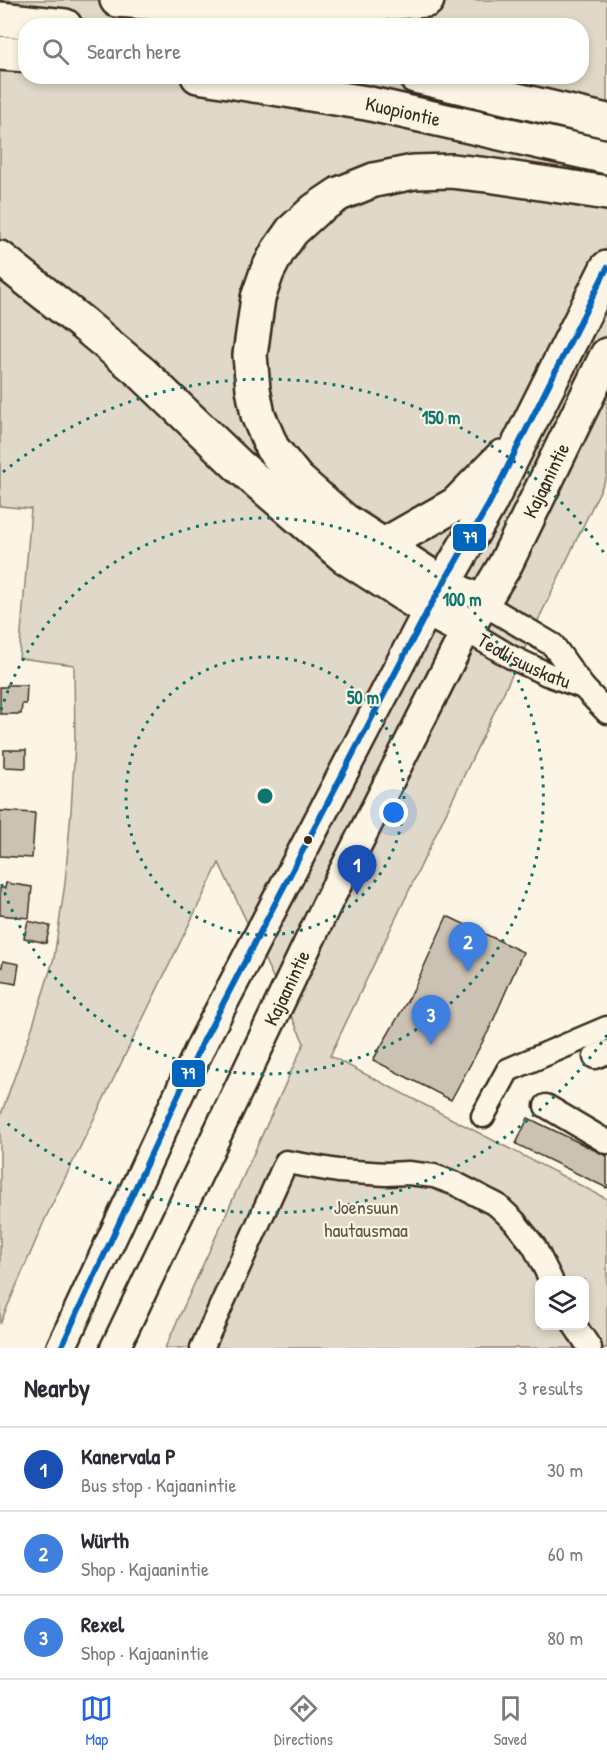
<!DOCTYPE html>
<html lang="en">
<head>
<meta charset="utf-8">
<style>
	:root { --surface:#fff; --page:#f7f7f7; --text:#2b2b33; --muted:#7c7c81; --line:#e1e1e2; --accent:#2563eb }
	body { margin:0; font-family:"Patrick Hand",sans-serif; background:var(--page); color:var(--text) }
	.controls { position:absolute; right:18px; bottom:18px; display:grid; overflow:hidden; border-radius:12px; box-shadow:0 3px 9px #0003 }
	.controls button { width:54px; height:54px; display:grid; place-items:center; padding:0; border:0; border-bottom:2px solid var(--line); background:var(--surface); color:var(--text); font:30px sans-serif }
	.you { position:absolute; left:394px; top:813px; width:21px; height:21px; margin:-15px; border:4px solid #fff; border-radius:50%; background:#1a73e8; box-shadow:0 0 0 9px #1a73e833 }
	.badge { display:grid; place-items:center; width:39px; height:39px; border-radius:50%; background:var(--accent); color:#fff; font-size:20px; font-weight:700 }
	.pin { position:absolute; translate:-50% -50px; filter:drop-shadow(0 2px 3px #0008) }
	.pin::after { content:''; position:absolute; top:32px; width:21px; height:18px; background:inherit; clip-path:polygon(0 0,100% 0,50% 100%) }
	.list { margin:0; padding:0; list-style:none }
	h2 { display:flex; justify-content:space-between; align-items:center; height:78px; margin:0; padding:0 24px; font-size:26px }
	h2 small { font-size:20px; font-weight:400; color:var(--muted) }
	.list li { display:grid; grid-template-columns:39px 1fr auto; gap:18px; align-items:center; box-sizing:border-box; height:84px; padding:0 24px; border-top:2px solid var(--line) }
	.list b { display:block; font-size:22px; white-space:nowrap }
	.list p { margin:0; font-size:20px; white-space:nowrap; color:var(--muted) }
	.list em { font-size:20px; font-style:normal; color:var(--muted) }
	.icon { flex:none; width:33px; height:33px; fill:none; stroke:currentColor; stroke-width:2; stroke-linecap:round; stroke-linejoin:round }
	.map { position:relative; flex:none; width:607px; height:1348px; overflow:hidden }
	.search { position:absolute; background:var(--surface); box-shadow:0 3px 9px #0003; left:18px; right:18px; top:18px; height:66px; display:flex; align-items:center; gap:15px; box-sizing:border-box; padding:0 21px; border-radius:24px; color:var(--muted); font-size:22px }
	.sheet { height:330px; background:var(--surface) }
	nav { display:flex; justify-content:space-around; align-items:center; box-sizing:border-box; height:84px; border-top:2px solid var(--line); background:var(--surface); font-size:16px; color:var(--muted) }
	nav a { display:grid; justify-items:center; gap:3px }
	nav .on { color:var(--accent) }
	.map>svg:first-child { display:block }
	.green { fill:#e0d8c8; stroke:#8e8173; stroke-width:1.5; fill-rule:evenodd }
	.building { fill:#ccc2b3; stroke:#3b2a1e; stroke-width:1.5 }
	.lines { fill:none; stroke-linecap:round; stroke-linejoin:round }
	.minor-casing { stroke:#3b2a1e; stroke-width:27 }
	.major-casing { stroke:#3b2a1e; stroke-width:33 }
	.highway-casing { stroke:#3b2a1e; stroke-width:38 }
	.minor { stroke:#fcf5e5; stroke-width:22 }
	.major { stroke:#fcf5e5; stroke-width:28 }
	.highway { stroke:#fcf5e5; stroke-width:33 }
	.bus-1-casing { stroke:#fcf5e5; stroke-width:10 }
	.bus-1 { stroke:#0065bd; stroke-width:6 }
	.ring { fill:none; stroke:#0f766e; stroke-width:3; stroke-dasharray:3 6 }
	.bus-dot { fill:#3b2a1e; stroke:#fcf5e5; stroke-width:2 }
	.labels { text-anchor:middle; stroke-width:4.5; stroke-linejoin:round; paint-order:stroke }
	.street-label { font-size:20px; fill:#3b2a1e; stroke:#fcf5e5 }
	.park-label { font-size:20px; fill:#645648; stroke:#fcf5e5 }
	.centre { fill:#0f766e; stroke:#fcf5e5; stroke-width:3 }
	.ring-label { font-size:18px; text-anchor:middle; font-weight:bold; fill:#0f766e; stroke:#fcf5e5; stroke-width:4.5; stroke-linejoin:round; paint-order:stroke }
	.line-badge { stroke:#fcf5e5; stroke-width:2 }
	.badge-label { font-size:16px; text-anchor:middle; font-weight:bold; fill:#fff }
</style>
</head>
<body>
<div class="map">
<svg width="607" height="1348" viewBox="0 0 607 1348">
	<rect width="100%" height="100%" fill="#fcf5e5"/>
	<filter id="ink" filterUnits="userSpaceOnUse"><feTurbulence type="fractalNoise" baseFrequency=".0167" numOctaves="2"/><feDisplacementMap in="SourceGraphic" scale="12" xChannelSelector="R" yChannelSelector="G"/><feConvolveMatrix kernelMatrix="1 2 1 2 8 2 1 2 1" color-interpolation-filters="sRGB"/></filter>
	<g filter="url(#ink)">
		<path class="green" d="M0,0H607V476L330,1056L607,1199V1348H165L304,1043L219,863L46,1217L0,1324V1117L32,1028L54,958L65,883L71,811L75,743L74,665L19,658L31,509L0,506ZM26,26H582V76H26ZM540,1280H584V1326H540Z"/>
		<g class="building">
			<path d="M7,685H27L26,704H22L21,714H0V687H7Z"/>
			<path d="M4,750H26V768L4,767Z"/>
			<path d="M0,811L35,813L32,858L0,856Z"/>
			<path d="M6,883L32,887L29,918L0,915V888H5Z"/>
			<path d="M447,916L523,952L489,1030L451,1100L373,1060L412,993Z"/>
			<path d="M28,921L50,926L46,943L24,938Z"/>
			<path d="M3,961L19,964L16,984L0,981V967H2Z"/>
			<path d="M528,1118L607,1156V1188L516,1144Z"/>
		</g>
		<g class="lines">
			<defs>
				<g id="minor">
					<path d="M482,603L553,645L583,687L607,712"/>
					<path id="s1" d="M466,630L511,657L547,674L583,687"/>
					<path d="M595,1057L607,1052"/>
					<path d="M546,1106L607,1142"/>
					<path d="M483,1116L508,1070L607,1028"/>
					<path d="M575,1326L590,1348"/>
					<path d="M202,1348L286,1162L338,1171L386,1174L408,1173L434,1176L456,1184L497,1205L514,1221L534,1246L551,1280"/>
				</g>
				<g id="major">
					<path d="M61,1348L203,1042L428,610"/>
					<path id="s2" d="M115,1348L326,906L466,630"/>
				</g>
				<g id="highway">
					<path d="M117,0L236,8H297L427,0"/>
					<path d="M0,19L65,26"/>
					<path d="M0,53L26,55"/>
					<path id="s3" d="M198,76L366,103L607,157"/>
					<path d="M415,76L607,121"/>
					<path id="s4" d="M0,258L82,323L142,373L238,465L344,556L428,610L466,630L505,565L607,355"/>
					<path d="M384,545L456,504L502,457"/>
					<path d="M482,603L443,584L344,520L297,479L272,448L258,415L253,389L250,355L258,298L267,272L278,251L292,231L315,210L339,194L374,180L414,172L451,171L488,175L607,193"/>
					<path d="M432,604L489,504L607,268"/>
				</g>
			</defs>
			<use href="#minor" class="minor-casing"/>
			<use href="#major" class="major-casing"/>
			<use href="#highway" class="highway-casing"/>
			<use href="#minor" class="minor"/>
			<use href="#major" class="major"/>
			<use href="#highway" class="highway"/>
			<defs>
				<path id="bus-1" d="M61,1348L203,1042L428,610L489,504L607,268"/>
			</defs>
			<use href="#bus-1" class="bus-1-casing"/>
			<use href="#bus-1" class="bus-1"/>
		</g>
	</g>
	<g class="ring">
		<circle cx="265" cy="796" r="139"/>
		<path d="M1 710A278 278 0 1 1 1 882"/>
		<path d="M607 1035A417 417 0 0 1 3 1120M3 472A417 417 0 0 1 607 557"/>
	</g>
	<circle class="bus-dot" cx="308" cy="840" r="5"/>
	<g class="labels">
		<g class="street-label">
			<text dy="7" stroke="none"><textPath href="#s3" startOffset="208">Kuopiontie</textPath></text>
			<text dy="7" stroke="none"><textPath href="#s4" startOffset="768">Kajaanintie</textPath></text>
			<text dy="7" stroke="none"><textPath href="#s1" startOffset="66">Teollisuuskatu</textPath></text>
			<text dy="7" stroke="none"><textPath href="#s2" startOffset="399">Kajaanintie</textPath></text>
		</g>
		<g class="park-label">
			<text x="366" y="1214">Joensuun<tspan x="366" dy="23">hautausmaa</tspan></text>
		</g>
	</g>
	<circle cx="265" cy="796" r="9" class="centre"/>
	<g class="ring-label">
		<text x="441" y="424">150 m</text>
		<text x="462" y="606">100 m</text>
		<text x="363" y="704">50 m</text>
	</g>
	<g class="line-badge">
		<rect x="452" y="523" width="35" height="29" rx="6" fill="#0065bd"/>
		<rect x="171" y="1059" width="35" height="29" rx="6" fill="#0065bd"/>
	</g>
	<g class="badge-label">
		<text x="470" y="543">79</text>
		<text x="188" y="1079">79</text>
	</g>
</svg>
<div class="controls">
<button><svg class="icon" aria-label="layers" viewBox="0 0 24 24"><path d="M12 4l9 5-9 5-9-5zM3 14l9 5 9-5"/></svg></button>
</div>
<div class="you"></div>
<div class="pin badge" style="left:357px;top:895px;background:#1a4fb4">1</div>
<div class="pin badge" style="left:468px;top:972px;background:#3f7fe0">2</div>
<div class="pin badge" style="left:431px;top:1045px;background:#3f7fe0">3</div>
<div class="search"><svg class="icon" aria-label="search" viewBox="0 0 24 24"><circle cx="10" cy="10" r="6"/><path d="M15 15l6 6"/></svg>Search here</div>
</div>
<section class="sheet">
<h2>Nearby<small>3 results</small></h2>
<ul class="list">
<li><span class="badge" style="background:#1a4fb4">1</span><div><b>Kanervala P</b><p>Bus stop · Kajaanintie</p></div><em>30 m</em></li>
<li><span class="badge" style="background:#3f7fe0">2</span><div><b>Würth</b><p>Shop · Kajaanintie</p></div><em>60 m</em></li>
<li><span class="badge" style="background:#3f7fe0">3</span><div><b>Rexel</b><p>Shop · Kajaanintie</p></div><em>80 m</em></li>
</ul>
</section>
<nav>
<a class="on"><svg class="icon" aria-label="map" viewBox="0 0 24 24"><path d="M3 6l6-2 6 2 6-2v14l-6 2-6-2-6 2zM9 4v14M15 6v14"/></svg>Map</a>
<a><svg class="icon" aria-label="directions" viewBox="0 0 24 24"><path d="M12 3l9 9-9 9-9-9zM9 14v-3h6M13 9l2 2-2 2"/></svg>Directions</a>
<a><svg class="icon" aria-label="saved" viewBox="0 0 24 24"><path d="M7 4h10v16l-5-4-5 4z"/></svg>Saved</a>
</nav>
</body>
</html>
